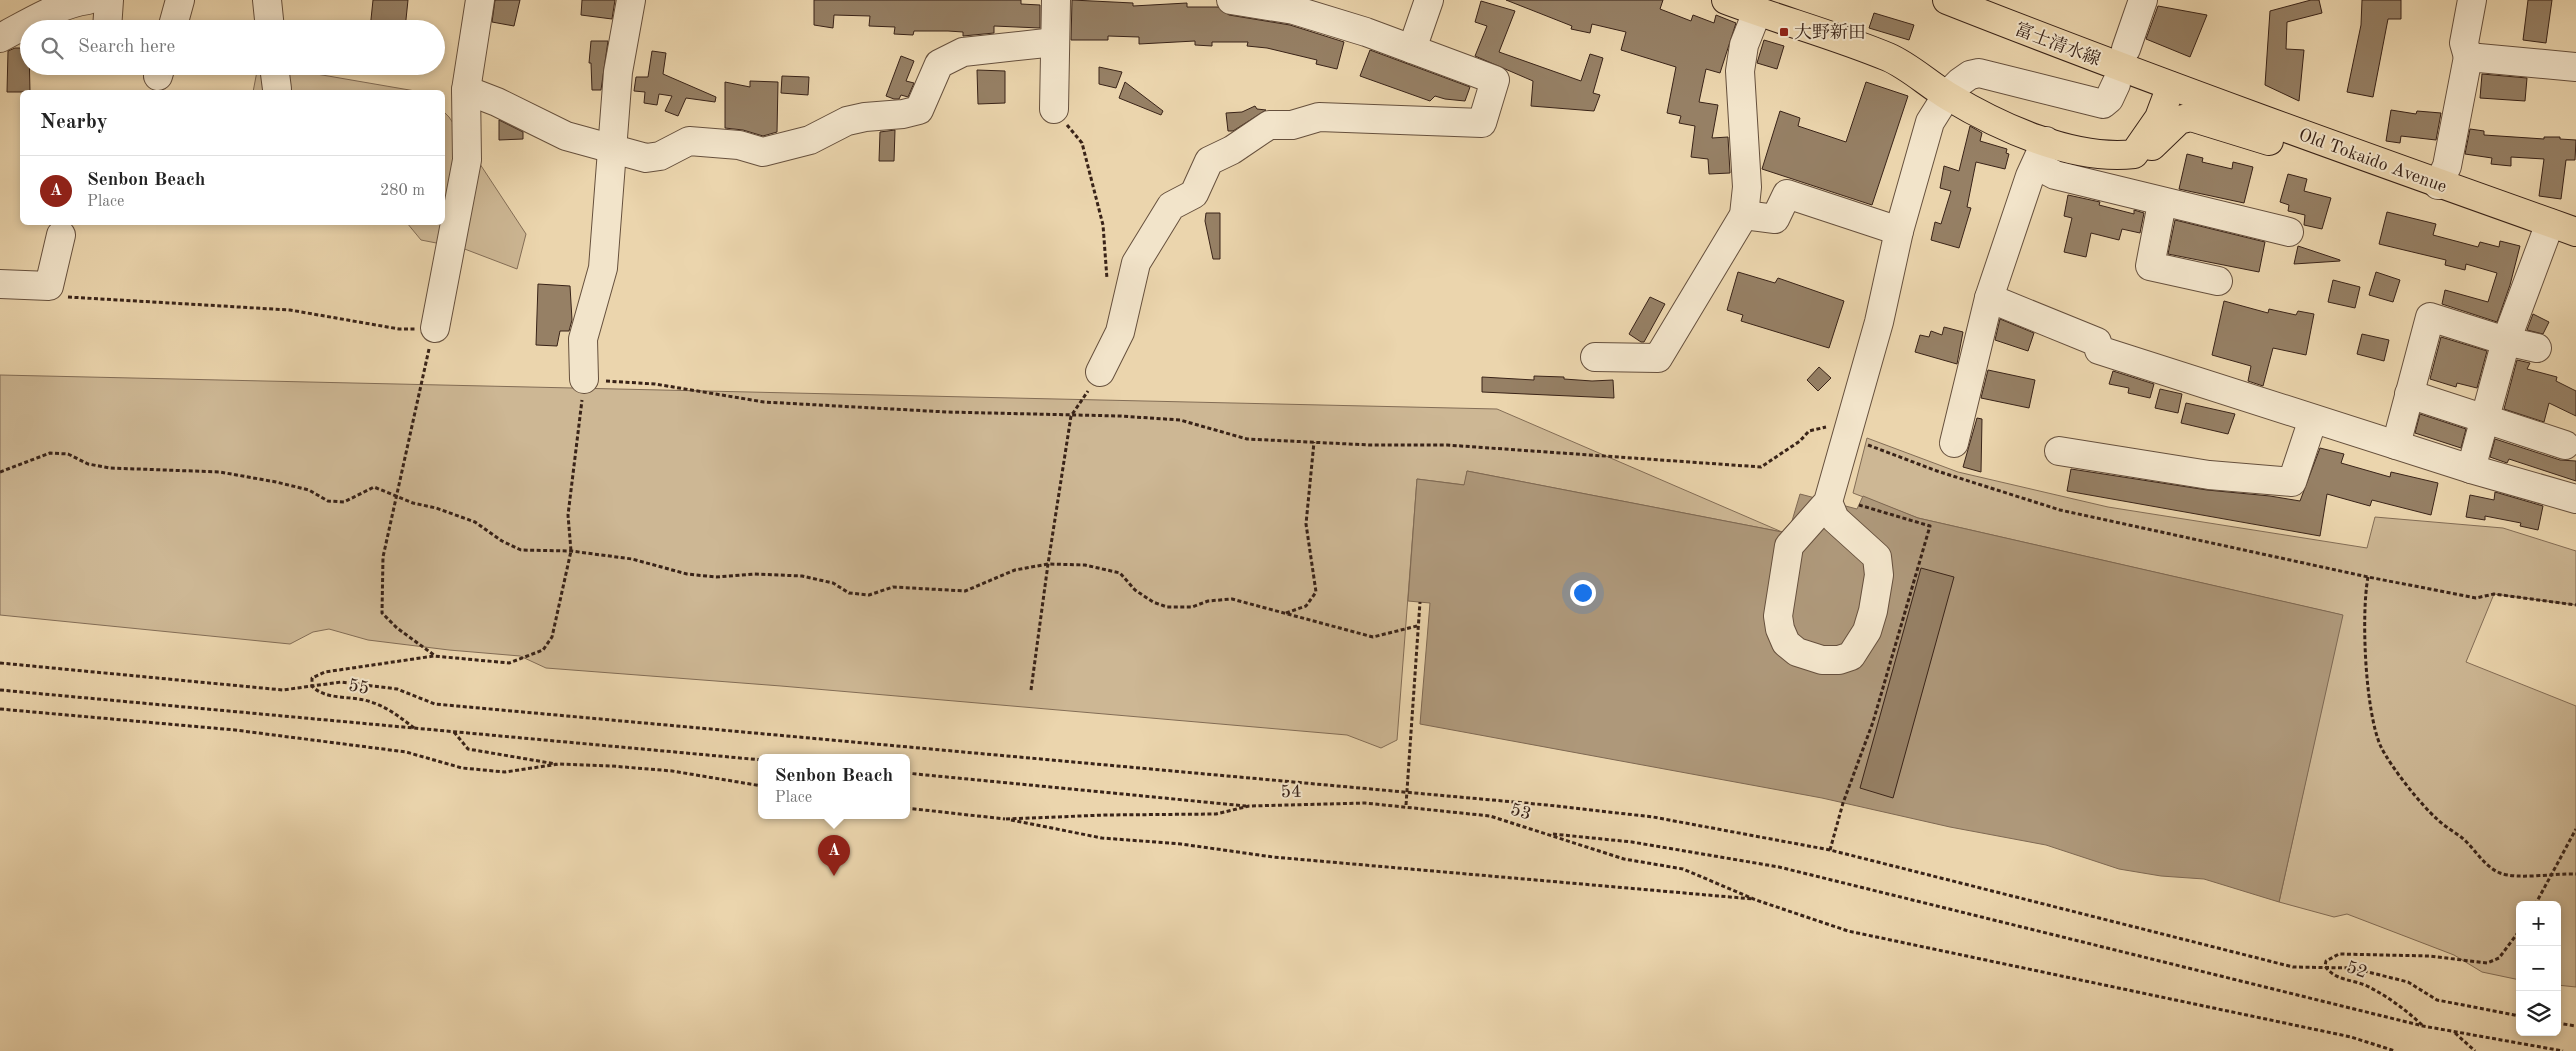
<!DOCTYPE html>
<html lang="en">
<head>
<meta charset="utf-8">
<style>
	:root { --surface:#fff; --page:#f6f6f6; --text:#222; --muted:#767676; --line:#e0e0e0; --accent:#8f2418 }
	body { margin:0; font-family:"Old Standard TT","Noto Serif JP",serif; background:var(--page); color:var(--text) }
	.controls { position:absolute; right:15px; bottom:15px; display:grid; overflow:hidden; border-radius:8px; box-shadow:0 2px 8px #0003 }
	.controls button { width:45px; height:45px; display:grid; place-items:center; padding:0; border:0; border-bottom:1px solid var(--line); background:var(--surface); color:var(--text); font:25px sans-serif }
	.you { position:absolute; left:1582px; top:592px; width:18px; height:18px; margin:-12px; border:4px solid #fff; border-radius:50%; background:#1a73e8; box-shadow:0 0 0 8px #1a73e833 }
	.badge { display:grid; place-items:center; width:32px; height:32px; border-radius:50%; background:var(--accent); color:#fff; font-size:16px; font-weight:700 }
	.pin { position:absolute; translate:-50% -41px; filter:drop-shadow(0 1px 2px #0008) }
	.pin::after { content:''; position:absolute; top:26px; width:18px; height:15px; background:inherit; clip-path:polygon(0 0,100% 0,50% 100%) }
	.popup { position:absolute; left:758px; top:754px; width:152px; height:65px; box-sizing:border-box; display:grid; place-content:center; border-radius:8px; background:var(--surface); filter:drop-shadow(0 1px 4px #0005); font-size:16px; white-space:nowrap; color:var(--muted) }
	.popup b { font-size:19px; color:var(--text) }
	.popup::after { content:''; position:absolute; left:50%; top:100%; margin-left:-10px; border:10px solid transparent; border-top-color:var(--surface) }
	.list { margin:0; padding:0; list-style:none }
	h2 { display:flex; justify-content:space-between; align-items:center; height:65px; margin:0; padding:0 20px; font-size:21px }
	h2 small { font-size:16px; font-weight:400; color:var(--muted) }
	.list li { display:grid; grid-template-columns:32px 1fr auto; gap:15px; align-items:center; box-sizing:border-box; height:70px; padding:0 20px; border-top:1px solid var(--line) }
	.list b { display:block; font-size:19px; white-space:nowrap }
	.list p { margin:0; font-size:16px; white-space:nowrap; color:var(--muted) }
	.list em { font-size:16px; font-style:normal; color:var(--muted) }
	.icon { flex:none; width:28px; height:28px; fill:none; stroke:currentColor; stroke-width:2; stroke-linecap:round; stroke-linejoin:round }
	.map { position:relative; flex:none; width:2576px; height:1051px; overflow:hidden }
	.search { position:absolute; background:var(--surface); box-shadow:0 2px 8px #0003; left:20px; top:20px; width:425px; height:55px; display:flex; align-items:center; gap:12px; box-sizing:border-box; padding:0 18px; border-radius:28px; color:var(--muted); font-size:19px }
	.panel { position:absolute; background:var(--surface); box-shadow:0 2px 8px #0003; left:20px; top:90px; width:425px; height:135px; border-radius:8px }
	.map>svg:first-child { display:block }
	.green { fill:#cdb794; stroke:#836d56 }
	.water { fill:#ae987a; stroke:#7f6953 }
	.building { fill:#968065; stroke:#392318 }
	.lines { fill:none; stroke-linecap:round; stroke-linejoin:round }
	.minor-casing { stroke:#66503d; stroke-width:30 }
	.major-casing { stroke:#392318; stroke-width:30 }
	.path { stroke:#392318; stroke-width:3; stroke-dasharray:4 2.5; stroke-linecap:butt }
	.minor { stroke:#f2e4ca; stroke-width:28 }
	.major { stroke:#ebd5ad; stroke-width:28 }
	.poi-dot { fill:#8f2418; stroke:#f2e4ca; stroke-width:2 }
	.labels { text-anchor:middle; stroke-width:4; stroke-linejoin:round; paint-order:stroke }
	.poi-label { font-size:18px; fill:#392318; stroke:#f2e4ca; text-anchor:start }
	.street-label { font-size:18px; fill:#392318; stroke:#f2e4ca }
</style>
</head>
<body>
<div class="map">
<svg width="2576" height="1051" viewBox="0 0 2576 1051">
	<rect width="100%" height="100%" fill="#ebd5ad"/>
	<filter id="stains"><feTurbulence type="fractalNoise" baseFrequency=".004" numOctaves="4"/><feColorMatrix values="0 0 0 0 .2 0 0 0 0 .09 0 0 0 0 .02 0 0 0 .5 -.17"/></filter>
	<radialGradient id="worn" r=".72"><stop offset=".6" stop-color="#630" stop-opacity="0"/><stop offset="1" stop-color="#630" stop-opacity=".3"/></radialGradient>
	<g class="green">
		<path d="M258,66H270L421,92H253Z"/>
		<path d="M443,111L449,117L526,234L517,269L462,248L421,240L407,223L442,222Z"/>
		<path d="M0,375L1497,409L1782,532L1467,471L1465,485L1417,479L1397,740L1381,748L1347,735L781,686L546,668L520,656L449,650L368,640L329,629L313,632L290,644L0,615Z"/>
		<path d="M1867,438L1958,472L2108,507L2367,548L2375,517L2503,528L2576,551V605L2494,594L2466,662L2576,706V987L2557,985V905H2520V980L2482,972L2454,955L2347,914L2334,917L2279,902L2342,615L1918,518L1853,493Z"/>
	</g>
	<path class="water" d="M1467,471L1782,532L1792,521L1800,494L1857,509L1863,496L1918,518L2343,615L2279,902L2204,879L2161,876L2119,869L2046,845L1950,827L1822,798L1420,724L1430,603L1408,601L1417,479L1464,485Z"/>
	<g class="building">
		<path d="M373,0H408L405,29H370Z"/>
		<path d="M495,0H520L514,26L492,22Z"/>
		<path d="M582,0H615L612,19L581,15Z"/>
		<path d="M814,0H1021V4L1040,5V28L994,26V33L963,36V32L948,31H914L913,35L894,34L895,27L869,26L870,16L834,15L833,28L814,25Z"/>
		<path d="M1072,0L1133,3V6L1187,3V7H1218L1229,15L1290,25L1344,42L1337,69L1316,64L1317,60L1267,48L1247,46L1248,42H1212V46L1195,45V41L1139,44V37L1108,36V40H1071Z"/>
		<path d="M1506,0H1663L1660,9L1691,21L1693,15L1714,23L1716,15L1736,23L1720,73L1706,69L1699,102L1718,105L1712,138L1728,137L1730,173L1709,174L1708,159L1691,157L1695,126L1679,123L1681,116L1667,113L1676,67L1621,50L1626,32L1592,24L1590,33L1571,29L1572,26Z"/>
		<path d="M2311,0H2319L2322,13L2287,22L2286,49L2304,50L2299,101L2265,85L2270,11Z"/>
		<path d="M2362,0H2401V19H2388L2373,97L2347,92L2361,25Z"/>
		<path d="M2528,0H2552L2546,43L2523,40Z"/>
		<path d="M1481,1L1515,11L1499,52L1581,81L1590,54L1603,58L1593,93L1600,95L1594,111L1531,106L1533,81L1475,56L1487,26L1475,22Z"/>
		<path d="M2158,6L2207,15L2190,57L2146,39Z"/>
		<path d="M1874,13L1914,25L1909,40L1869,28Z"/>
		<path d="M1764,40L1784,46L1777,69L1757,63Z"/>
		<path d="M591,41H608L601,90H592L591,63H589Z"/>
		<path d="M15,48H29L30,92H7L8,51Z"/>
		<path d="M1370,50L1470,87L1465,101L1445,99L1435,96L1430,101L1360,76Z"/>
		<path d="M652,51L666,53L663,74L716,97L715,102L686,98L678,116L665,111L672,96L659,94L657,105L644,103L645,92L634,91L636,77H648Z"/>
		<path d="M901,56L914,61L906,81L914,83L908,97L901,95L899,99H894L886,96Z"/>
		<path d="M1099,67L1122,72L1116,88L1099,84Z"/>
		<path d="M977,70L1005,71V103L978,104Z"/>
		<path d="M2482,74L2527,78L2525,101L2480,98Z"/>
		<path d="M782,76L809,77L808,95L781,93Z"/>
		<path d="M750,81L778,82L777,132L763,136L743,130L725,128V82L750,87Z"/>
		<path d="M1125,82L1163,111L1161,115L1119,98Z"/>
		<path d="M1866,82L1908,96L1872,205L1762,169L1780,111L1800,118L1798,126L1846,142Z"/>
		<path d="M1255,106L1257,109L1266,110L1233,131H1228L1226,113L1242,112Z"/>
		<path d="M2391,110L2416,114L2417,111L2441,113L2436,140L2401,136L2400,143L2386,141Z"/>
		<path d="M499,120L523,132V139L499,140Z"/>
		<path d="M1970,126L1982,133L1980,141L2007,149L2006,153L2009,154L2005,169L1976,162L1967,207L1971,208L1959,248L1931,240L1935,222L1941,224L1951,191L1940,188L1944,166L1959,171Z"/>
		<path d="M2470,129L2484,131V135L2544,139V137H2560V139L2576,140L2575,160H2566L2561,199L2539,196L2544,159L2511,157V166L2491,164L2492,158L2465,154Z"/>
		<path d="M895,130L894,161H879L880,132Z"/>
		<path d="M2187,154L2203,158L2202,162L2232,169L2233,162L2253,167L2244,203L2179,189Z"/>
		<path d="M2288,174L2307,179L2304,191L2331,198L2322,229L2304,225L2305,215L2288,211L2289,205L2280,202Z"/>
		<path d="M2068,195L2100,202L2099,205L2134,214V210L2144,213L2140,233L2122,229L2119,240L2091,233L2086,257L2064,252L2072,218L2064,216Z"/>
		<path d="M2387,212L2436,224L2433,235L2478,247L2480,242L2499,247L2500,241L2520,246L2510,285L2497,322L2442,304L2445,290L2488,302L2497,273L2466,264L2465,270L2445,265L2446,260L2379,244Z"/>
		<path d="M1206,213H1220V259H1213L1205,221Z"/>
		<path d="M2175,220L2265,242L2259,272L2168,254Z"/>
		<path d="M2298,246L2340,260V261L2294,264Z"/>
		<path d="M1738,272L1775,283L1778,278L1844,301L1829,348L1741,321L1743,315L1727,310Z"/>
		<path d="M2376,272L2400,280L2393,302L2369,295Z"/>
		<path d="M2333,280L2360,287L2355,308L2328,302Z"/>
		<path d="M538,284L570,286L572,320L569,331H560L557,346L536,345Z"/>
		<path d="M1650,297L1665,304L1644,342H1641L1629,334Z"/>
		<path d="M2224,301L2268,313L2269,309L2296,315L2298,311L2314,314L2306,355L2273,348L2263,386L2248,381L2251,366L2212,355Z"/>
		<path d="M2533,314L2549,322L2543,334L2527,330Z"/>
		<path d="M2000,319L2034,333L2028,351L1995,340Z"/>
		<path d="M1944,327L1963,332L1957,364L1915,352L1920,335L1929,337L1931,331L1942,335Z"/>
		<path d="M2362,334L2389,340L2384,361L2357,354Z"/>
		<path d="M2441,337L2487,351L2477,388L2457,383L2456,387L2430,379Z"/>
		<path d="M2517,360L2530,363L2527,369L2557,377L2556,381L2576,391V416L2549,403L2544,422L2504,409Z"/>
		<path d="M1819,367L1831,378L1818,391L1807,380Z"/>
		<path d="M1988,370L2035,380L2029,408L1981,398Z"/>
		<path d="M2113,371L2154,384L2150,398L2128,393L2129,388L2109,384Z"/>
		<path d="M1534,376L1564,377V379L1592,381L1613,380L1614,398L1482,392V377L1534,380Z"/>
		<path d="M2160,389L2182,394L2178,413L2155,408Z"/>
		<path d="M2186,403L2235,414L2228,434L2181,423Z"/>
		<path d="M2420,414L2466,429L2461,448L2415,433Z"/>
		<path d="M1977,418L1982,419L1981,472L1963,467Z"/>
		<path d="M2495,439L2560,460L2576,461V481L2509,459L2507,463L2490,457Z"/>
		<path d="M2320,448L2344,454L2341,463L2390,477L2391,472L2438,483L2431,515L2372,500L2370,506L2327,494L2320,536L2067,491L2071,469L2207,490L2270,496L2300,501Z"/>
		<path d="M2495,492L2543,506L2538,530L2520,526L2521,523L2485,516V520L2466,517L2470,495L2494,500Z"/>
		<path d="M1921,568L1954,577L1893,798L1860,788Z"/>
	</g>
	<g class="lines">
		<defs>
			<g id="minor">
				<path d="M267,0L270,29"/>
				<path d="M2472,0L2464,43L2468,57L2576,67"/>
				<path d="M107,29L109,0"/>
				<path d="M172,29L180,0"/>
				<path d="M0,38C27,24 58,4 88,0"/>
				<path d="M1412,49L1429,0"/>
				<path d="M2126,49L2143,0"/>
				<path d="M274,66L277,89"/>
				<path d="M158,76L161,66"/>
				<path d="M466,90L497,102L566,136L646,158L660,156L689,141L739,145L763,152L810,140L847,121L865,117L903,114L919,110L939,64L963,52L1055,42"/>
				<path d="M1054,109L1056,0"/>
				<path d="M2046,141L2030,176L1989,298L2097,342L2099,350L2471,469L2576,499"/>
				<path d="M2036,165L2055,175L2289,232"/>
				<path d="M2438,185L2447,166L2468,57"/>
				<path d="M2162,203L2150,266L2218,281"/>
				<path d="M1744,215L1775,219L1787,194L1899,231"/>
				<path d="M0,284L49,286L61,235"/>
				<path d="M435,328L467,160L466,90L480,0"/>
				<path d="M1595,357L1658,358L1744,215L1747,187L1740,71L1744,45L1757,12"/>
				<path d="M1100,372L1120,332L1136,263L1171,206L1194,194L1209,161L1232,150L1269,125H1292L1319,117L1482,123L1495,80L1366,32L1294,10L1231,0"/>
				<path d="M584,379L583,339L603,268L618,72L631,0"/>
				<path d="M2409,394L2565,445"/>
				<path d="M1954,443L1989,298"/>
				<path d="M2396,445L2430,317L2506,341L2537,348"/>
				<path d="M2059,451L2209,475L2292,482L2313,419"/>
				<path d="M2471,469L2506,341L2550,223"/>
				<path d="M1828,502L1835,519L1877,557L1879,575L1873,611L1867,631L1851,656L1839,660H1822L1797,652L1786,643L1780,629L1778,616L1789,546L1828,502L1879,322L1899,231L1930,122L1947,95L1960,82L1970,75L1979,73L2103,104L2109,99L2116,84"/>
			</g>
			<g id="major">
				<path d="M1726,0C1779,20 1835,35 1888,57C1909,66 1928,84 1948,96C1999,127 2073,161 2134,154L2159,118L2171,86"/>
				<path d="M1947,0C2155,82 2365,157 2576,232"/>
				<path d="M2152,146L2179,120L2191,117L2269,141"/>
			</g>
		</defs>
		<use href="#minor" class="minor-casing"/>
		<use href="#major" class="major-casing"/>
		<g class="path">
			<path d="M1067,125L1082,143L1103,225L1107,279"/>
			<path d="M68,297L290,310L399,329H415"/>
			<path d="M429,349L383,557L382,613L397,628L434,655"/>
			<path d="M606,381L655,384L764,402L947,412L1120,416L1180,420L1247,439L1370,445H1447L1761,467L1800,441L1809,431L1826,427"/>
			<path d="M1868,445L1937,471L2060,510L2368,577L2476,598L2494,594L2576,605"/>
			<path d="M0,472L50,453L68,454L88,464L110,468L220,472L276,482L309,490L328,501L344,502L374,487L413,503L436,508L475,522L502,541L521,550L571,551L632,559L687,574L716,577L754,574L802,576L833,583L849,593L869,595L893,587L965,591L1015,570L1048,564L1085,565L1120,573L1135,590L1153,602L1167,607H1192L1208,601L1232,599L1373,637L1417,626"/>
			<path d="M2368,577C2361,614 2365,712 2381,747C2391,767 2420,804 2437,819C2444,826 2453,831 2461,837C2475,848 2483,866 2500,873C2518,880 2556,873 2576,874"/>
			<path d="M1286,613L1306,606L1316,592L1306,524L1314,442"/>
			<path d="M0,663L283,690L341,682L397,689L435,704L1547,805L1653,817L1830,850L2293,967L2352,968L2408,982L2437,1000L2520,1016"/>
			<path d="M0,690L762,760"/>
			<path d="M1031,690L1048,564L1071,416L1088,391"/>
			<path d="M0,709L235,730L406,752L462,768L505,772L559,764L612,766L672,771L762,786"/>
			<path d="M414,728C400,717 387,707 371,702C352,695 326,701 312,686V678L325,672L434,656L509,663L543,650L552,637L571,551L568,515L582,400"/>
			<path d="M454,732L468,749L556,764"/>
			<path d="M906,773L1246,806"/>
			<path d="M1406,805L1420,602"/>
			<path d="M906,808L1005,819"/>
			<path d="M1006,819L1105,815L1216,814L1249,806L1365,803L1490,816L1624,859L1683,869L1756,900L1848,931L2351,1037L2395,1051"/>
			<path d="M1011,820L1102,838L1181,844L1273,857L1753,899"/>
			<path d="M1553,834L1632,842L1779,867L2423,1026L2563,1051"/>
			<path d="M1830,850L1843,803L1873,722L1930,526L1859,505"/>
			<path d="M2535,905L2576,829"/>
			<path d="M2557,1023L2576,1026"/>
			<path d="M2422,1025C2405,1009 2387,996 2367,986C2352,979 2335,981 2325,966L2326,961L2339,954L2429,956L2487,963L2499,958L2520,930"/>
			<path d="M2455,1033L2475,1051"/>
		</g>
		<use href="#minor" class="minor"/>
		<use href="#major" class="major"/>
	</g>
	<rect class="poi-dot" x="1779" y="27" width="10" height="10" rx="2.5"/>
	<g class="labels">
		<g class="poi-label">
			<text x="1794" y="38">大野新田</text>
		</g>
		<g class="street-label">
			<text transform="translate(2058 44) rotate(21)" y="6">富士清水線</text>
			<text transform="translate(2373 160) rotate(20)" y="6">Old Tokaido Avenue</text>
			<text transform="translate(359 686) rotate(11)" y="6">55</text>
			<text transform="translate(1291 791) rotate(-2)" y="6">54</text>
			<text transform="translate(1521 811) rotate(17)" y="6">53</text>
			<text transform="translate(2357 969) rotate(19)" y="6">52</text>
		</g>
	</g>
	<rect width="100%" height="100%" filter="url(#stains)"/>
	<rect width="100%" height="100%" fill="url(#worn)"/>
</svg>
<div class="controls">
<button>+</button>
<button>−</button>
<button><svg class="icon" aria-label="layers" viewBox="0 0 24 24"><path d="M12 4l9 5-9 5-9-5zM3 14l9 5 9-5"/></svg></button>
</div>
<div class="you"></div>
<div class="pin badge" style="left:834px;top:876px">A</div>
<div class="popup"><b>Senbon Beach</b>Place</div>
<div class="search"><svg class="icon" aria-label="search" viewBox="0 0 24 24"><circle cx="10" cy="10" r="6"/><path d="M15 15l6 6"/></svg>Search here</div>
<section class="panel">
<h2>Nearby<small></small></h2>
<ul class="list">
<li><span class="badge">A</span><div><b>Senbon Beach</b><p>Place</p></div><em>280 m</em></li>
</ul>
</section>
</div>
</body>
</html>
